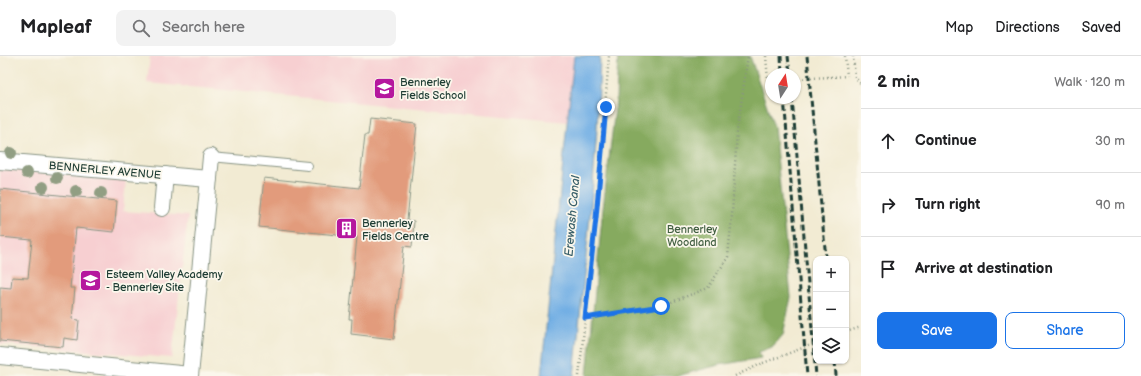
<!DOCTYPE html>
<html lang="en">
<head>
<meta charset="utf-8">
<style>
	:root { --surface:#fff; --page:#f2f2f2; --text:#202124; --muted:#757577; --line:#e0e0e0; --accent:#1a73e8 }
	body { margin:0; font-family:"Balsamiq Sans",sans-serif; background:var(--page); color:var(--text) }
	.controls { position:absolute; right:12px; bottom:12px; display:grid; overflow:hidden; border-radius:8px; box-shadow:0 1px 3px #0004 }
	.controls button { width:36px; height:36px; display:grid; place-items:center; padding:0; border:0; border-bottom:1px solid var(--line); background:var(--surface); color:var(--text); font:20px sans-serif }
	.compass { position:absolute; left:765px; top:12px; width:36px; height:36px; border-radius:50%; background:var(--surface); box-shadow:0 1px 3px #0004; rotate:12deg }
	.stop { position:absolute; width:12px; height:12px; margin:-9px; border:3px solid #1a73e8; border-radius:50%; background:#fff }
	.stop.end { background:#1a73e8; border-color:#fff; box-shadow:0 1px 4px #0008 }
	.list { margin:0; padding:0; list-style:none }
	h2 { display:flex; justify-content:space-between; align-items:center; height:52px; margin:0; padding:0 16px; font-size:17px }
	h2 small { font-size:13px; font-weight:400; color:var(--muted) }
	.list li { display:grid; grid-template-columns:26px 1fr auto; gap:12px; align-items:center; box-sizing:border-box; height:64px; padding:0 16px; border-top:1px solid var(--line) }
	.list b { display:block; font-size:15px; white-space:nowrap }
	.list em { font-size:13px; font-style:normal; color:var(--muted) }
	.actions { display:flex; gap:8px; padding:12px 16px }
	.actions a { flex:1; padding:9px 0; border:1px solid var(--accent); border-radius:8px; text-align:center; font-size:14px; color:var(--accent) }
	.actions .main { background:var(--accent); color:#fff }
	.icon { flex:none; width:22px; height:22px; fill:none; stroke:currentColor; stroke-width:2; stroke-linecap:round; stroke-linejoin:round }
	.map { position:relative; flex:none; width:861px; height:320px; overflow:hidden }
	header { display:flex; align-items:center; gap:24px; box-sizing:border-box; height:56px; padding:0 20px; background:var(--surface); border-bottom:1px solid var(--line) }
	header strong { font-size:19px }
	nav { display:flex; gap:22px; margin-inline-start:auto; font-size:14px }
	.search { width:280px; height:36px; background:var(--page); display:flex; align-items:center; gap:10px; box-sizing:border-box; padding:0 14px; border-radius:8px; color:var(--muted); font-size:15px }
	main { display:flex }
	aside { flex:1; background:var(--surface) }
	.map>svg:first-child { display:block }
	.built { fill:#f7cfd1 }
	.forest { fill:#86aa5f; stroke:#52744a }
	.water { fill:#72afe4; stroke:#48768c }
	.building { fill:#e29b7c }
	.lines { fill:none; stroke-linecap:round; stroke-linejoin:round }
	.service-casing { stroke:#889484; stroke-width:10 }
	.minor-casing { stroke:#889484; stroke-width:18 }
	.path { stroke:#889484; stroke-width:2.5; stroke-dasharray:1 3; stroke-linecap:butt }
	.service { stroke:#fff; stroke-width:8 }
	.minor { stroke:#fff; stroke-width:16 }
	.rail { stroke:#1f3d34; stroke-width:3; stroke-dasharray:6 3; stroke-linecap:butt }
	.path-bridge { stroke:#889484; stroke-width:2.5; stroke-dasharray:1 3; stroke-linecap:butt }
	.tree { fill:#919e83 }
	.route { stroke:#1a73e8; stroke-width:5 }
	.labels { text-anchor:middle; stroke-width:3.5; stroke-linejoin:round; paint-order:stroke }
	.poi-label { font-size:11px; fill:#1f3d34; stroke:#fbf7ec; text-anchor:start }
	.street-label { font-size:11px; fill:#1f3d34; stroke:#fbf7ec }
	.park-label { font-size:11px; fill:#425f42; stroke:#fbf7ec }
	.water-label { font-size:12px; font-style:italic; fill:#385f69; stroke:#fbf7ec }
</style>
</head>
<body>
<header>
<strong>Mapleaf</strong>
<div class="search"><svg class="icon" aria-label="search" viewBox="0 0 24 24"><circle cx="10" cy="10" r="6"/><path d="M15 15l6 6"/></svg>Search here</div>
<nav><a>Map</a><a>Directions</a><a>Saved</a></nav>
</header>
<main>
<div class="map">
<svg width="861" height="320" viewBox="0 0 861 320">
	<rect width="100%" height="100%" fill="#fbf7ec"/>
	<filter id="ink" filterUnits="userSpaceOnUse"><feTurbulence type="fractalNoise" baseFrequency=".025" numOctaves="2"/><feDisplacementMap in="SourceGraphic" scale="8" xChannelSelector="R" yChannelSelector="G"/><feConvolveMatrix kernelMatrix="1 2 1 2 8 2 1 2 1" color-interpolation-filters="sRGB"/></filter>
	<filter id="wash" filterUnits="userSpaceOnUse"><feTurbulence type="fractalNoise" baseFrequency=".012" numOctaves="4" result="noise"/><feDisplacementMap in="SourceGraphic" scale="16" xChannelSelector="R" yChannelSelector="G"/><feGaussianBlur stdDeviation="0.9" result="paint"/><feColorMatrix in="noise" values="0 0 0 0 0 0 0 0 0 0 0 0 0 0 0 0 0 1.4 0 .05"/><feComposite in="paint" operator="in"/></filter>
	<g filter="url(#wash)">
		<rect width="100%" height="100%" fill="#f2ebd3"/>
		<g class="built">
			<path d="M150,0H574L568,66L147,27Z"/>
			<path d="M0,113L126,123L123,155L188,160L172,302L0,288Z"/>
		</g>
		<path class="forest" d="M618,0H750L774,71L791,241L783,279L772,291L759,296L761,302L719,309L677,320H587L602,161L616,44Z"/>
		<path class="water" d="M574,0H600C598,107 584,213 574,320H541Z"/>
		<g id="blocks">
			<g class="building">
				<path d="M370,63L417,68L407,164L414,165L412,191L404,190L394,283L351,278L352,263H349L357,181L259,171L264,122L359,132L365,79H368Z"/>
				<path d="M0,133L117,145L114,176L76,172L70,232H75L72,263L79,264L77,284L64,282L63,291L0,285V231L11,232L12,221L28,222L32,184L0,181Z"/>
			</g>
		</g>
	</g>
	<g filter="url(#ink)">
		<use href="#blocks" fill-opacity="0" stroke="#889484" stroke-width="1"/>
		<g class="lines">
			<defs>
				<path id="service" d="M211,101L308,110"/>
				<g id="minor">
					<path d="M0,105L209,123"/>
					<path d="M162,152L165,119"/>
					<path d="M0,300L190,319"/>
					<path d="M190,320L211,101"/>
				</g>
			</defs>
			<use href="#service" class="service-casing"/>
			<use href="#minor" class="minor-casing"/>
			<g class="path">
				<path d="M766,0L768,25H771"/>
				<path d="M845,0L847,20"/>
				<path d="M853,0L855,21L861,28"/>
				<path d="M585,262L661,250L708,232L728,201L732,159L737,75L748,0"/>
				<path d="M846,276L861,271"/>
				<path d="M579,320L596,162L609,0"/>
				<path d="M735,320L763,307"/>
			</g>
			<use href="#service" class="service"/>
			<use href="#minor" class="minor"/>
			<g class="rail">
				<path d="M781,0L782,18"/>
				<path d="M788,0L790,18"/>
				<path d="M807,0L826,203"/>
				<path d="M784,42L807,320"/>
				<path d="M792,42L816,320"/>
				<path d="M835,305L836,320"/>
			</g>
			<g class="path-bridge">
				<path d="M795,23L847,20"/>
				<path d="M763,307L816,287"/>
			</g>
		</g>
		<g class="tree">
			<circle cx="11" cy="97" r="6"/>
			<circle cx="27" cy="117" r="6"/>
			<circle cx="57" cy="122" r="6"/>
			<circle cx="43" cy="131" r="6"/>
			<circle cx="76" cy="135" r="6"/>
			<circle cx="101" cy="137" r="6"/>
		</g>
	</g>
	<g class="lines" filter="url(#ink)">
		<path class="route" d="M606,51L596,162L585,262L661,250"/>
	</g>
	<defs>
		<symbol id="school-square" viewBox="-11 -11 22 22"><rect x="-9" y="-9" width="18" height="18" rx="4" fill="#b5179e" stroke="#fbf7ec"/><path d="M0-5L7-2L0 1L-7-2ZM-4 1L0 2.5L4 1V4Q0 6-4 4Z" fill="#fff"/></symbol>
		<symbol id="building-square" viewBox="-11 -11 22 22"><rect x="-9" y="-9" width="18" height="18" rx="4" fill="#b5179e" stroke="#fbf7ec"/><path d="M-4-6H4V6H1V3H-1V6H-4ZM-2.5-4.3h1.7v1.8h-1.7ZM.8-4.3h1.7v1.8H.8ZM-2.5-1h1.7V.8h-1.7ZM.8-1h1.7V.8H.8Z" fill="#fff"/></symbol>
	</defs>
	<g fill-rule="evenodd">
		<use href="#school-square" x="372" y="20" width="25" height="25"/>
		<use href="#building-square" x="334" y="160" width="25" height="25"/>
		<use href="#school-square" x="78" y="212" width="25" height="25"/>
	</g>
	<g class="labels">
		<g class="poi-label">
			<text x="400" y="30">Bennerley<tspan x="400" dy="13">Fields School</tspan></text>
			<text x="362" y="171">Bennerley<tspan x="362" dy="13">Fields Centre</tspan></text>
			<text x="106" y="222">Esteem Valley Academy<tspan x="106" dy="13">- Bennerley Site</tspan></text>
		</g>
		<g class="street-label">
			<text transform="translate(105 114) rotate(5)" y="4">BENNERLEY AVENUE</text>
		</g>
		<g class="park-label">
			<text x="692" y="177">Bennerley<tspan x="692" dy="13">Woodland</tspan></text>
		</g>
		<g class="water-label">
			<text transform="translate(572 160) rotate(-85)" y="4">Erewash Canal</text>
		</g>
	</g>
</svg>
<div class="controls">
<button>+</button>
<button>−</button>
<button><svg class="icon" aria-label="layers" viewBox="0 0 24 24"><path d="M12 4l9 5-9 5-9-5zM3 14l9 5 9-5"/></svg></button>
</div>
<svg class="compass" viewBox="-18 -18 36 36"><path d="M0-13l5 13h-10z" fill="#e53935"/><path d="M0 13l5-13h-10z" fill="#757577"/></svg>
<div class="stop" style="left:661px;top:250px"></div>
<div class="stop end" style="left:606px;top:51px"></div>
</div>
<aside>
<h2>2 min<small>Walk · 120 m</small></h2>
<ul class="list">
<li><svg class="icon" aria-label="ahead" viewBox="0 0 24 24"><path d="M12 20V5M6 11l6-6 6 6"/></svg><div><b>Continue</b></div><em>30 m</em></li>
<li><svg class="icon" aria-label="right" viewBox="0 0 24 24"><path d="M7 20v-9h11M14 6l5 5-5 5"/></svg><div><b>Turn right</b></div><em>90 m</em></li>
<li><svg class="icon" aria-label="arrive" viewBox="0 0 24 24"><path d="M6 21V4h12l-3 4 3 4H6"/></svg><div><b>Arrive at destination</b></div></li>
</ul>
<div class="actions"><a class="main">Save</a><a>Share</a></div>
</aside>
</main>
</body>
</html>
